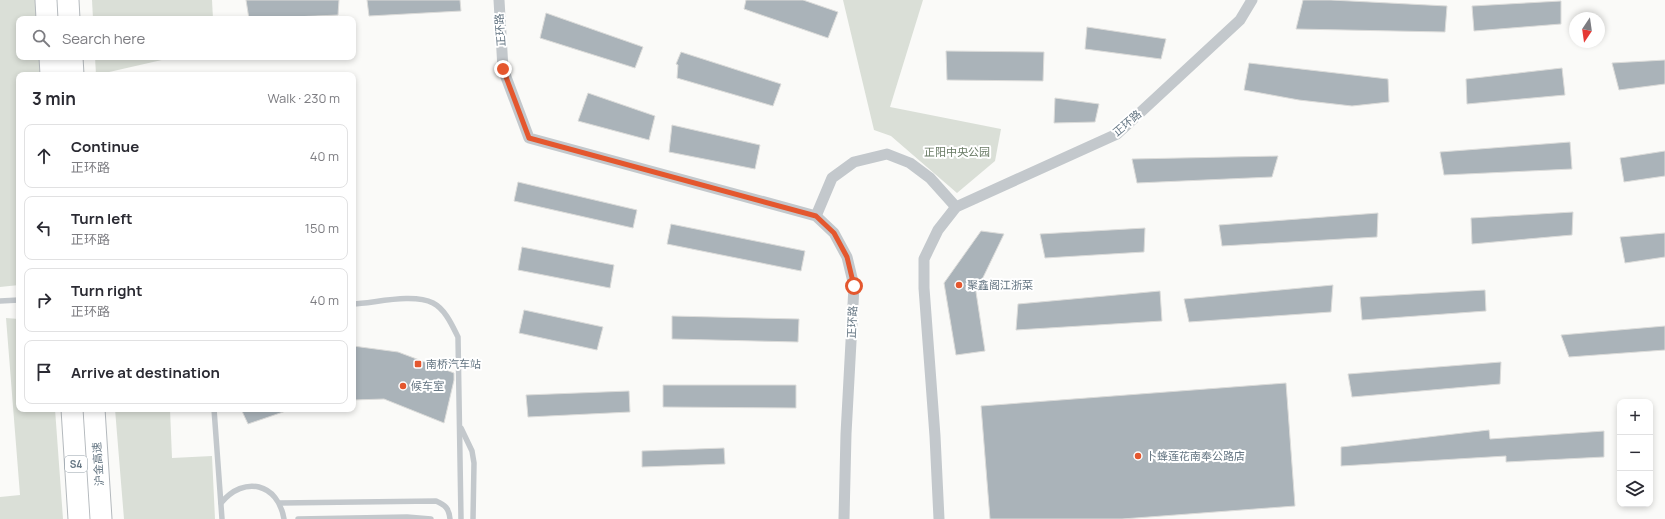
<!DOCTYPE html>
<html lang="en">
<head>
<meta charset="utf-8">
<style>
	:root { --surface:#fff; --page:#f7f7f7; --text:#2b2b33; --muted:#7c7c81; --line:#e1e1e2 }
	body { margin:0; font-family:Manrope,"Noto Sans SC",sans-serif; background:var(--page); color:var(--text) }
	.controls { position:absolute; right:12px; bottom:12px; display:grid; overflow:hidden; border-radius:8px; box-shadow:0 2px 6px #0003 }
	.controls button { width:36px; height:36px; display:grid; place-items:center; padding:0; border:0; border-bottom:1px solid var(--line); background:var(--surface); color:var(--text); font:20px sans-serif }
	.compass { position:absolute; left:1569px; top:12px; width:36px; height:36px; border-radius:50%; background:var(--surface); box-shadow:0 2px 6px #0003; rotate:193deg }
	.stop { position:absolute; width:12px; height:12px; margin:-9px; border:3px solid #e4572e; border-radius:50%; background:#fff }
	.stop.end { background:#e4572e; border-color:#fff; box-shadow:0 1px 4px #0008 }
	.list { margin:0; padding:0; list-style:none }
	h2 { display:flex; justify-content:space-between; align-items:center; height:52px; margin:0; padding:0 16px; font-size:17px }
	h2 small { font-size:13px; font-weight:400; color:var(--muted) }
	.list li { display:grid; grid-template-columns:26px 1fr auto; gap:12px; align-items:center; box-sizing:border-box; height:64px; margin:0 8px 8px; padding:0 8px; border:1px solid var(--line); border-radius:8px }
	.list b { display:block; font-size:15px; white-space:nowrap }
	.list p { margin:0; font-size:13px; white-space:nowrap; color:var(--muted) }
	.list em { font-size:13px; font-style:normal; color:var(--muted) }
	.icon { flex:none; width:22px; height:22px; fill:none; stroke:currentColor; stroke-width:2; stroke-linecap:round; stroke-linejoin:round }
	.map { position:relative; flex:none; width:1665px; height:519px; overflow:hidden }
	.search { position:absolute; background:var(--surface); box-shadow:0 2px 6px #0003; left:16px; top:16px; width:340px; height:44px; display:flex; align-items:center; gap:10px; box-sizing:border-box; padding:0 14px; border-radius:8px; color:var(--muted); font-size:15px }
	.panel { position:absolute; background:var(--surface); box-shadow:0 2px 6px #0003; left:16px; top:72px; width:340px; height:340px; border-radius:8px }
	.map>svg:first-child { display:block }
	.green { fill:#dadfd7 }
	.building { fill:#aab3b9; stroke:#dcdcda }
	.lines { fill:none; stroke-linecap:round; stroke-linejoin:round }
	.secondary-casing { stroke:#b3babf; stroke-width:18 }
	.highway-casing { stroke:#b4b9bd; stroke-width:23 }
	.lane { stroke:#c3c8cc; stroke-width:5.5 }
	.street { stroke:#c3c8cc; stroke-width:11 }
	.secondary { stroke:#fff; stroke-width:16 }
	.highway { stroke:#fff; stroke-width:21 }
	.route { stroke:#e4572e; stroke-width:5 }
	.poi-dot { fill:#e4572e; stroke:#fff; stroke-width:1.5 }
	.labels { text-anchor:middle; stroke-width:4; stroke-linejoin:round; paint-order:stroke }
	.shield { fill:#fff; stroke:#939fa8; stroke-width:1 }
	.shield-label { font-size:10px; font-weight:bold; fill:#657683 }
	.street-label { font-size:11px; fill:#657683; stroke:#fff }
	.park-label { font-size:11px; fill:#687a64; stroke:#fff }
	.poi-label { font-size:11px; fill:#657683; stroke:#fff; text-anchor:start }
</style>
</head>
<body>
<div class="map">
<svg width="1665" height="519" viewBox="0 0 1665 519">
	<rect width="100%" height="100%" fill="#fafaf8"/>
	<g class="green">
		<path d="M0,0H35L37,19H19V57H39L40,75H19V285L0,287Z"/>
		<path d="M92,0H212L213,19H93Z"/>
		<path d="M843,0H923L890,107L1001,129L995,161L957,193L891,136L874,130Z"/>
		<path d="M95,57H175L96,75Z"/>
		<path d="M6,318L19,319V409H55L63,519H0V497L20,495Z"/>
		<path d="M115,409H170L172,458L212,456L215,519H124Z"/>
	</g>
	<g class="building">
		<path d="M246,0H339L338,15L249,19Z"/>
		<path d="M367,0H460L461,11L369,16Z"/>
		<path d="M746,0H803L838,12L828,38L744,9Z"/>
		<path d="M1303,0H1331L1447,6L1445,32L1296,29Z"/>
		<path d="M1561,1V24L1474,31L1472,6Z"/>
		<path d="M546,13L643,47L635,68L540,38Z"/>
		<path d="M1087,27L1166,39L1161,59L1085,49Z"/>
		<path d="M946,51L1044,52L1043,81L947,80Z"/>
		<path d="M681,52L781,84L773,106L677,78L678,65L676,64Z"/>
		<path d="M1665,60V84L1619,90L1612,63Z"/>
		<path d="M1249,63L1388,79L1389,102L1352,106L1299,100L1244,90Z"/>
		<path d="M1562,68L1565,95L1467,104L1466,79Z"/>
		<path d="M588,93L655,116L649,140L578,121Z"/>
		<path d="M1055,98L1099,104L1095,122L1054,123Z"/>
		<path d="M672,125L760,145L755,169L669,152Z"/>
		<path d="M1570,142L1572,169L1444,175L1440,152Z"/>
		<path d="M1665,151V176L1624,182L1620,158Z"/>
		<path d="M1278,156L1272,177L1137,183L1132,159Z"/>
		<path d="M518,182L637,210L633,228L514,201Z"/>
		<path d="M1573,212L1572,235L1472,244L1471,218Z"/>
		<path d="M1378,213L1377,237L1222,246L1219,225Z"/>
		<path d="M671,224L805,251L801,271L667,244Z"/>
		<path d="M1145,228L1144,252L1045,258L1040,234Z"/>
		<path d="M981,231L1004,234L976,292L985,351L956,355L944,283Z"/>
		<path d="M1665,233V257L1625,263L1620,237Z"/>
		<path d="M522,247L614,265L610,288L518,270Z"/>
		<path d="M1333,285L1331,312L1189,322L1184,299Z"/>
		<path d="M1485,290L1486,311L1362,320L1360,297Z"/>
		<path d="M1160,291L1162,321L1016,330L1018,304Z"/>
		<path d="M524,310L603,327L597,350L519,333Z"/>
		<path d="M672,316L799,319L798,342L672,339Z"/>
		<path d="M1665,326V350L1569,357L1561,335Z"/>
		<path d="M353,346L398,352L454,373V380L444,423L384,399L353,400Z"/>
		<path d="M1501,362L1500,384L1352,397L1348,374Z"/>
		<path d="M1286,383L1295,506L1122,519H990L981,406Z"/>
		<path d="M663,385H796V408L663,407Z"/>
		<path d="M629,391L630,412L528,417L526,395Z"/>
		<path d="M241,409H286V411L248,424Z"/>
		<path d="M1489,430L1490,439L1604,431V457L1506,462V456L1341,466V447Z"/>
		<path d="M724,448L725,464L642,467V451Z"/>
	</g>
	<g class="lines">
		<defs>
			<path id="secondary" d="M61,57L63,75"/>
			<g id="highway">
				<path d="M46,0L47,19"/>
				<path d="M68,0L69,19"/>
				<path d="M50,57L51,75"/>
				<path d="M72,57L73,75"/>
				<path d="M72,409L79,519"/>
				<path d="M94,409L101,519"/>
			</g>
		</defs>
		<use href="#secondary" class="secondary-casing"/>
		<use href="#highway" class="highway-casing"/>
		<g class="lane">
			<path d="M0,301L19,300"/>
			<path d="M353,304C375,303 413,293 433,303C445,309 452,325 458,337L461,519"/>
			<path d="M214,409L222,519"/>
			<path d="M461,428L472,451L474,463L473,519"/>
			<path d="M221,503C244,475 278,483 284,519"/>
			<path d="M280,503L436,501C445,505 449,508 450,519"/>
			<path d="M298,519L407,517L431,519"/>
		</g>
		<g class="street">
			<path d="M499,0L503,69L529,138L816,216L834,233L847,257L854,286L846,434L844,519"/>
			<path d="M816,216L832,178L854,162L887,154L910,163L930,178L956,207"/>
			<path d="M939,519L935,436L924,288V259L938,230L956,207L1117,134L1240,20L1252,0"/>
		</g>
		<use href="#secondary" class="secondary"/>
		<use href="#highway" class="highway"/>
	</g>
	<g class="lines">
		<path class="route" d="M503,69L529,138L816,216L834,233L847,257L854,286"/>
	</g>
	<g class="poi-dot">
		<circle cx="959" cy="285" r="4"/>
		<rect x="414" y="360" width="8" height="8" rx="2"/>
		<circle cx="403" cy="386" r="4"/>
		<circle cx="1138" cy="456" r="4"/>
	</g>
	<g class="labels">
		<rect class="shield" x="65" y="456" width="22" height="16" rx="3"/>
		<g class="shield-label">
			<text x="76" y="468">S4</text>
		</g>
		<g class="street-label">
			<text transform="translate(500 30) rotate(-94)" y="4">正环路</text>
			<text transform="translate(1127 123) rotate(-40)" y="4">正环路</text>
			<text transform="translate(852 322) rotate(-87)" y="4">正环路</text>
			<text transform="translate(98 464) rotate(-94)" y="4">沪金高速</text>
		</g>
		<g class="park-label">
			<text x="957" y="156">正阳中央公园</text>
		</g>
		<g class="poi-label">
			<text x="967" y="289">聚鑫阁江浙菜</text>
			<text x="426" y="368">南桥汽车站</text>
			<text x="411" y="390">候车室</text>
			<text x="1146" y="460">卜蜂莲花南奉公路店</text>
		</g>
	</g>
</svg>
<div class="controls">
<button>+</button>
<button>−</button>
<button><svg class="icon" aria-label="layers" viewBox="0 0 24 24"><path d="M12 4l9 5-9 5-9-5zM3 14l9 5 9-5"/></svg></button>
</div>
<svg class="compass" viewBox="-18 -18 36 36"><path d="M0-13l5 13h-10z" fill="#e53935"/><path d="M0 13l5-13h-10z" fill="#7c7c81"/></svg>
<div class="stop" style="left:854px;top:286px"></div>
<div class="stop end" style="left:503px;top:69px"></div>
<div class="search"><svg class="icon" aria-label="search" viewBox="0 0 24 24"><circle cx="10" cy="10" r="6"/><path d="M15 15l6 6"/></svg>Search here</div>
<section class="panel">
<h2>3 min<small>Walk · 230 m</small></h2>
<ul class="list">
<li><svg class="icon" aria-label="ahead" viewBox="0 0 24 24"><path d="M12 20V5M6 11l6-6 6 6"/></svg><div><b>Continue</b><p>正环路</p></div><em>40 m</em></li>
<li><svg class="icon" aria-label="left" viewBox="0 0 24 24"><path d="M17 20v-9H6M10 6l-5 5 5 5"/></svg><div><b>Turn left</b><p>正环路</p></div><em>150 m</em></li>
<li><svg class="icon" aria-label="right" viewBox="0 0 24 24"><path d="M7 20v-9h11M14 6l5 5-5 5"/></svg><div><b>Turn right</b><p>正环路</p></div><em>40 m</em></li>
<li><svg class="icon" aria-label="arrive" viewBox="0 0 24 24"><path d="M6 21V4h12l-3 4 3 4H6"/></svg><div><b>Arrive at destination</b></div></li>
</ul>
</section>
</div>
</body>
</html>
